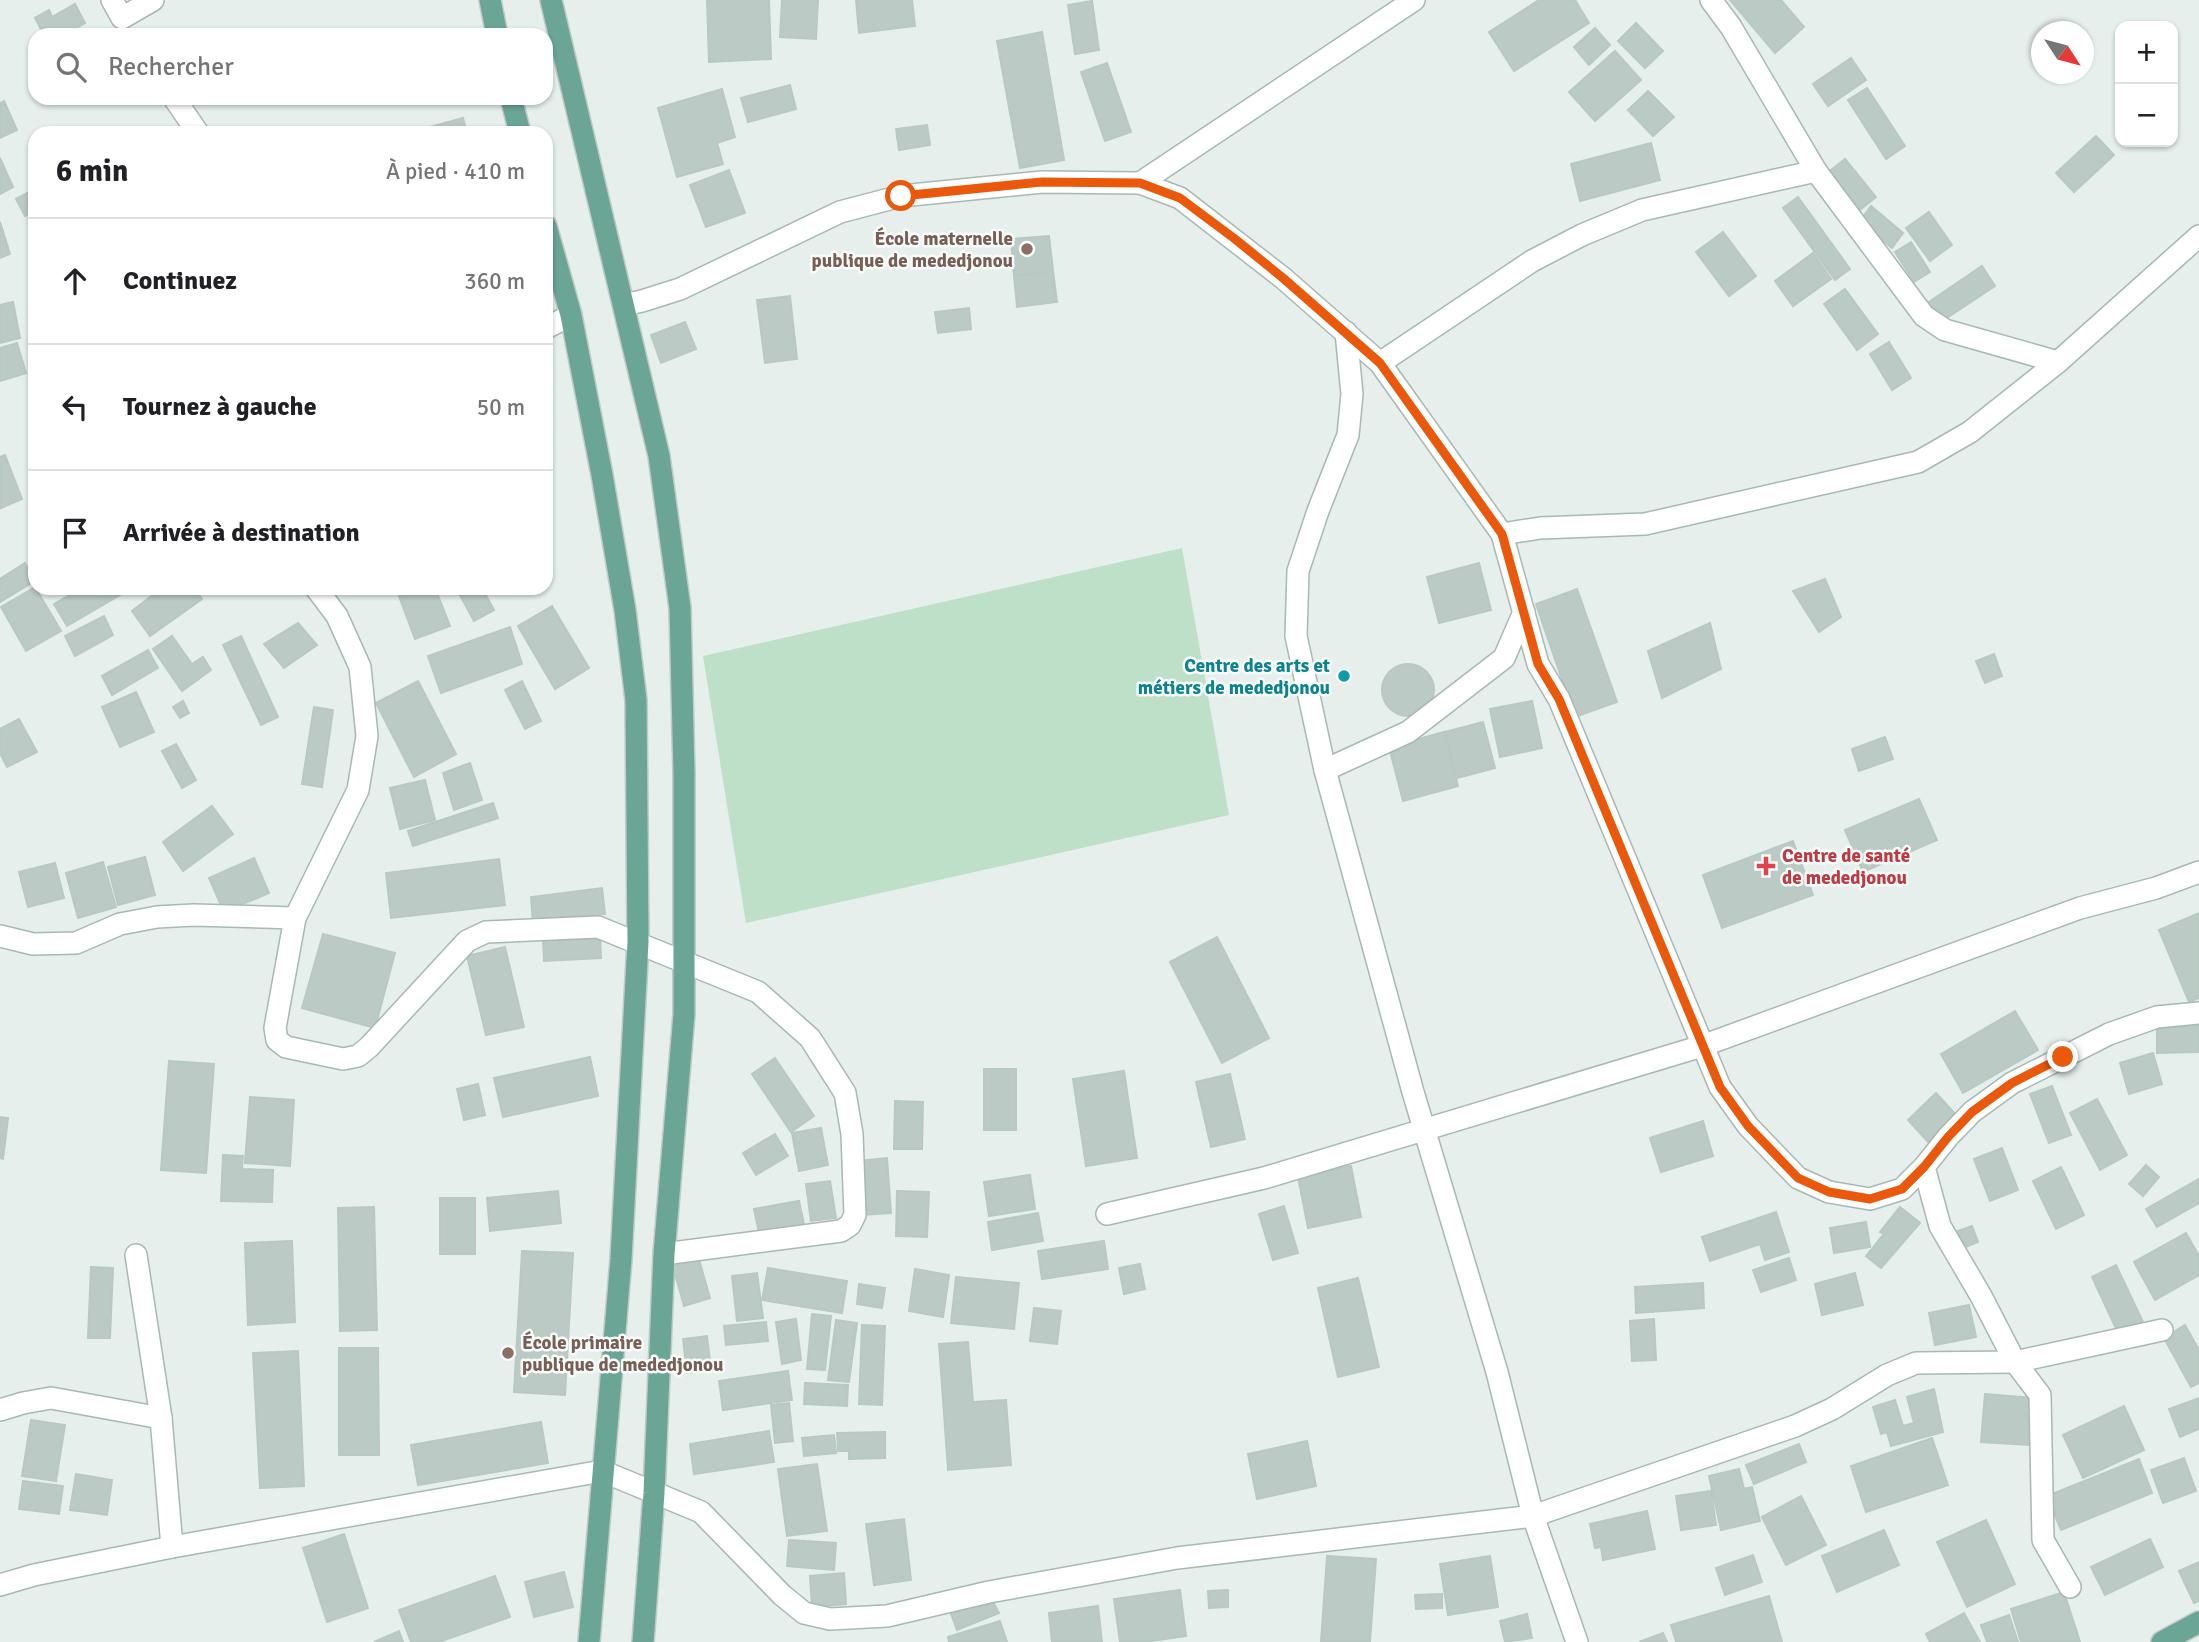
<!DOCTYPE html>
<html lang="fr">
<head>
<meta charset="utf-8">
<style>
	:root { --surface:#fff; --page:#f2f2f2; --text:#202124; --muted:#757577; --line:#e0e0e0 }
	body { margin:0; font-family:Signika,sans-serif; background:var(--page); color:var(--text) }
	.controls { position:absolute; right:21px; top:21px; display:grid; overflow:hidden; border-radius:14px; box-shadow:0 2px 5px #0004 }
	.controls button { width:63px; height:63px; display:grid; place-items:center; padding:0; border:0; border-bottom:2px solid var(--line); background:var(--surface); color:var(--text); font:35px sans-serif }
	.compass { position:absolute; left:2031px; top:21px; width:63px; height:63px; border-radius:50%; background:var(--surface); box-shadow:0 2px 5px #0004; rotate:126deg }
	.stop { position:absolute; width:21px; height:21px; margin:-16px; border:5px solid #ea580c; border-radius:50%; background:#fff }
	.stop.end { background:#ea580c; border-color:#fff; box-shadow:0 2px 7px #0008 }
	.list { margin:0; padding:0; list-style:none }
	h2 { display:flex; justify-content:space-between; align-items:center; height:91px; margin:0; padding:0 28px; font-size:30px }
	h2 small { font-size:23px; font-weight:400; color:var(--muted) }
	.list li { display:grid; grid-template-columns:46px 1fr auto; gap:21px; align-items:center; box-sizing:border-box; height:126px; padding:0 28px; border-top:2px solid var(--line) }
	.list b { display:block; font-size:26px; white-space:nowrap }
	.list em { font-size:23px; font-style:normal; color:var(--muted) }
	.icon { flex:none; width:38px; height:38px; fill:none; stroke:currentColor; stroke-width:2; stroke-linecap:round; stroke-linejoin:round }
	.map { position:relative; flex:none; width:2199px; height:1642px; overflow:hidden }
	.search { position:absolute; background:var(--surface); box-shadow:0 2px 5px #0004; left:28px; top:28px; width:525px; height:77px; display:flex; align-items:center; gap:18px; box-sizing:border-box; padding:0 24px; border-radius:21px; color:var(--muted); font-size:26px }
	.panel { position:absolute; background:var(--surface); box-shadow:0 2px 5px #0004; left:28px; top:126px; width:525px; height:469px; border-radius:21px }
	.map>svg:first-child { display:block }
	.green { fill:#bfe0c8 }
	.building { fill:#bbcac4; stroke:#b8c9c2; stroke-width:2 }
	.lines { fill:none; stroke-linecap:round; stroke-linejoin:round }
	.minor-casing { stroke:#a8b8b2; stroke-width:24 }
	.major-casing { stroke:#c2cac8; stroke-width:24 }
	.minor { stroke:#fff; stroke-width:21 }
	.major { stroke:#6aa596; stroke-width:21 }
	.route { stroke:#ea580c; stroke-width:9 }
	.education-dot { fill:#8d6e63; stroke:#f7fbf9; stroke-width:2.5 }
	.culture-dot { fill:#0f9aa8; stroke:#f7fbf9; stroke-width:2.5 }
	.health-dot { fill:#e0444e; stroke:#f7fbf9; stroke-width:2.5 }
	.labels { text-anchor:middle; stroke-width:5; stroke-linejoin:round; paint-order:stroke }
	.education-label { font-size:19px; font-weight:bold; fill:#785e54; stroke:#f7fbf9; text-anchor:end }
	.culture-label { font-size:19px; font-weight:bold; fill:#0d838f; stroke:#f7fbf9; text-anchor:end }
	.health-label { font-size:19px; font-weight:bold; fill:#be3a42; stroke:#f7fbf9; text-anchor:start }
</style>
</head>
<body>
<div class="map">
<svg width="2199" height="1642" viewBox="0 0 2199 1642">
	<rect width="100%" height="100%" fill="#e6efeb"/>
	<path class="green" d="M1182,548L1229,815L746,923L703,656Z"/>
	<g class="building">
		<path d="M707,0H769L771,59L709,62Z"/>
		<path d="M782,0H818L816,39L780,37Z"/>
		<path d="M856,0H912L915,26L859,33Z"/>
		<path d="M1539,0H1575L1589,23L1514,71L1489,32Z"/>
		<path d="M1730,0H1781L1804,27L1775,53Z"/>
		<path d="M1092,1L1099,50L1075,54L1068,5Z"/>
		<path d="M75,4L85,23L63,35H44L35,18L49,10L52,17Z"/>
		<path d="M1636,23L1663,51L1645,68L1618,41Z"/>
		<path d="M1595,28L1610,45L1589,65L1574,47Z"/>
		<path d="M1042,32L1064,160L1020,168L997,41Z"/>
		<path d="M1615,51L1641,80L1595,121L1569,92Z"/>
		<path d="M1851,58L1866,80L1828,106L1813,84Z"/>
		<path d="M1107,63L1131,132L1105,141L1081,72Z"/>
		<path d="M790,85L796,109L748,122L741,98Z"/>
		<path d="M1867,88L1905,146L1886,159L1848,100Z"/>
		<path d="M722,89L735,137L717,143L723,164L677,177L658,108Z"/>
		<path d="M1648,91L1674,117L1653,136L1628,110Z"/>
		<path d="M4,101L17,130L0,138V103Z"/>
		<path d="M463,118L467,133H431L430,127Z"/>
		<path d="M927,125L930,145L899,150L896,129Z"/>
		<path d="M2096,136L2114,155L2074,192L2056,173Z"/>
		<path d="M1651,143L1660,180L1580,201L1571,164Z"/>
		<path d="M0,158L13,187L0,194Z"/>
		<path d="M1845,159L1876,197L1856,213L1825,175Z"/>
		<path d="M729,170L745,213L706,227L690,185Z"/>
		<path d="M35,189V210L25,216L16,199Z"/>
		<path d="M1798,197L1850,269L1835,280L1783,208Z"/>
		<path d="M1871,206L1903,233L1892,248L1860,221Z"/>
		<path d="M1929,212L1952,245L1930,261L1906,228Z"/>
		<path d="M0,222L10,254L0,258Z"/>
		<path d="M1723,232L1756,276L1729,296L1696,252Z"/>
		<path d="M1049,236L1053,271L1014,276L1011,239Z"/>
		<path d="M1911,242L1930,272L1914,282L1895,252Z"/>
		<path d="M1813,253L1831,279L1793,306L1775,281Z"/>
		<path d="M1982,266L1995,286L1939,323L1926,304Z"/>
		<path d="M1053,271L1057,302L1017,307L1014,276Z"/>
		<path d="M1845,289L1878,334L1857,350L1824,304Z"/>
		<path d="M790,296L797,359L765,363L757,300Z"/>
		<path d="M13,302L20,338L0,343V305Z"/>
		<path d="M969,308L971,329L938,333L935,312Z"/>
		<path d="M685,322L696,349L661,363L651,335Z"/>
		<path d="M1889,342L1911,378L1892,390L1870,354Z"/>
		<path d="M17,343L26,373L0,381V348Z"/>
		<path d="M5,455L22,499L1,508L0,457Z"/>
		<path d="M25,563L35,581L0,602V579Z"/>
		<path d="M1479,563L1491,610L1439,623L1427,577Z"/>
		<path d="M1825,579L1841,617L1819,632L1793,591Z"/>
		<path d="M35,587L61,631L26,651L1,607Z"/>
		<path d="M82,588H123L125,592L67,626L54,604Z"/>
		<path d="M162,588H194L202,599L150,636L132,611Z"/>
		<path d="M396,588H435L450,626L415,639Z"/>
		<path d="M456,588H482L494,610L474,621Z"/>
		<path d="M1577,589L1617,702L1575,717L1536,604Z"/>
		<path d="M552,606L589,668L555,689L518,626Z"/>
		<path d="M104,616L113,635L75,656L65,636Z"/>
		<path d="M298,623L317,645L284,668L264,644Z"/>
		<path d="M1710,623L1721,669L1662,698L1648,651Z"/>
		<path d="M510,627L522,664L441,693L428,656Z"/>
		<path d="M172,636L192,664L203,657L211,670L182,691L153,649Z"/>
		<path d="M241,636L278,717L261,725L223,645Z"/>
		<path d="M148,650L158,668L112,695L102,676Z"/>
		<path d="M1994,654L2002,676L1985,683L1976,661Z"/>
		<circle cx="1408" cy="690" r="26"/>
		<path d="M418,681L456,754L414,777L376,703Z"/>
		<path d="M522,681L541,721L525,729L505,690Z"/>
		<path d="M136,692L154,732L120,747L102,707Z"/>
		<path d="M183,701L189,713L180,718L173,707Z"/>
		<path d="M1532,701L1542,748L1500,757L1490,709Z"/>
		<path d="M314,707L333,710L322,787L302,784Z"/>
		<path d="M19,719L37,752L7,767L0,753V729Z"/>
		<path d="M1483,722L1495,768L1457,778L1445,732Z"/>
		<path d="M1444,732L1458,786L1403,801L1389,747Z"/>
		<path d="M1885,737L1893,759L1859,771L1852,749Z"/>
		<path d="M176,744L196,780L182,788L162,751Z"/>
		<path d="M470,763L482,800L454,810L443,773Z"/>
		<path d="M425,780L435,820L400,829L390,788Z"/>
		<path d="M1919,799L1937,840L1863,872L1845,830Z"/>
		<path d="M493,803L498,818L413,846L408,831Z"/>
		<path d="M212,806L233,834L183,871L163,842Z"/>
		<path d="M1793,841L1813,895L1722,928L1703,875Z"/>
		<path d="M145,857L155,895L118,905L108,867Z"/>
		<path d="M254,858L269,893L224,912L209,878Z"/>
		<path d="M499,859L505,905L391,918L386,873Z"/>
		<path d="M103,862L116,907L78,918L66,873Z"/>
		<path d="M55,863L64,898L28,907L19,872Z"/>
		<path d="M602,888L605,914L533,923L531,897Z"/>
		<path d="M2199,913V998L2189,1002L2159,930Z"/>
		<path d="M323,934L395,953L375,1028L302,1008Z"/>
		<path d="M600,936L601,958L544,961L543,939Z"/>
		<path d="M1217,937L1269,1038L1222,1063L1170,962Z"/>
		<path d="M505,947L524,1027L486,1035L467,956Z"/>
		<path d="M2015,1011L2038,1050L1963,1093L1941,1054Z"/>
		<path d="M2199,1021V1052L2157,1053V1022Z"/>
		<path d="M2153,1053L2162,1084L2129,1094L2120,1063Z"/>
		<path d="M590,1057L598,1096L503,1117L494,1078Z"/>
		<path d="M775,1058L814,1116L791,1132L752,1074Z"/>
		<path d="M169,1061L214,1064L206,1173L161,1170Z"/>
		<rect x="984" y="1069" width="32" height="61"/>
		<path d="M1124,1071L1137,1158L1086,1166L1073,1079Z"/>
		<path d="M1230,1074L1245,1139L1211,1147L1196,1082Z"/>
		<path d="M478,1084L485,1115L464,1120L457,1089Z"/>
		<path d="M2052,1086L2071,1135L2049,1143L2030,1094Z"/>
		<path d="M1936,1093L1958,1117L1930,1144L1908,1120Z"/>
		<path d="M250,1097L294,1100L290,1166L245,1163Z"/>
		<path d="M2097,1099L2127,1155L2100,1170L2070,1113Z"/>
		<path d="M895,1101L923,1102L922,1149H894Z"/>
		<path d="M0,1117L8,1118L3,1159L0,1158Z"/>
		<path d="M1703,1121L1713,1156L1661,1172L1650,1138Z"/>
		<path d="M821,1128L828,1165L799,1171L792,1133Z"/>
		<path d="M775,1134L788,1156L756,1175L743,1153Z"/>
		<path d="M2002,1148L2018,1190L1990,1201L1974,1159Z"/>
		<path d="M223,1155L243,1156L242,1169L273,1170L272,1202L221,1201Z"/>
		<path d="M887,1158L891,1213L862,1215L858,1161Z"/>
		<path d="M2146,1165L2159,1177L2143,1196L2129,1184Z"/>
		<path d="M1351,1166L1361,1217L1308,1228L1298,1177Z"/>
		<path d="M2061,1167L2084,1215L2056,1229L2033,1181Z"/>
		<path d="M1030,1175L1035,1209L989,1216L984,1182Z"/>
		<path d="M2199,1179V1203L2157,1227L2146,1209Z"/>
		<path d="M830,1181L836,1218L811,1221L806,1184Z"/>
		<path d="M558,1191L561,1223L490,1231L487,1198Z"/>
		<path d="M897,1191L929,1192L927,1237L896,1236Z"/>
		<rect x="440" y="1198" width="35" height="56"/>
		<path d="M799,1201L804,1224L759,1233L754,1209Z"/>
		<path d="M1284,1206L1298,1253L1273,1260L1259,1214Z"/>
		<path d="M374,1207L377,1330L340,1331L338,1208Z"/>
		<path d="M1900,1207L1920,1223L1881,1268L1866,1256L1884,1234L1880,1232Z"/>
		<path d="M1776,1212L1789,1252L1765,1260L1760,1244L1710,1261L1702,1237Z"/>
		<path d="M1038,1213L1043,1241L992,1250L988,1222Z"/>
		<path d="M1866,1222L1870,1247L1834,1253L1830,1228Z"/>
		<path d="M1972,1226L1978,1242L1961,1249L1955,1232Z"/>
		<path d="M2186,1233L2199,1256V1275L2155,1300L2134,1262Z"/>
		<path d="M292,1241L295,1322L248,1325L245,1243Z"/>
		<path d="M1104,1241L1108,1269L1042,1279L1038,1251Z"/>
		<path d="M522,1251L573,1253L565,1395L514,1392Z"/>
		<path d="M698,1256L710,1298L684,1306L672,1263Z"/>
		<path d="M1789,1258L1796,1280L1761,1292L1753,1270Z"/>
		<path d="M1140,1264L1145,1289L1124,1294L1119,1268Z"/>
		<path d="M2116,1265L2143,1322L2118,1333L2092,1277Z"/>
		<path d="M91,1267L113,1268L110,1338H88Z"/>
		<path d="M768,1268L847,1281L842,1313L762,1300Z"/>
		<path d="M915,1269L949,1275L943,1317L909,1311Z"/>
		<path d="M757,1273L763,1318L737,1321L732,1276Z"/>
		<path d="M1855,1273L1863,1305L1822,1315L1815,1284Z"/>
		<path d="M956,1277L1019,1283L1014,1329L951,1323Z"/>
		<path d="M1358,1278L1379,1367L1338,1377L1318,1288Z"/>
		<path d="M1703,1283L1704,1308L1636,1313L1635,1287Z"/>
		<path d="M859,1284L885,1288L882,1308L857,1304Z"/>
		<path d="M1969,1305L1976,1337L1935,1345L1929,1313Z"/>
		<path d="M1034,1308L1061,1311L1057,1344L1030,1341Z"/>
		<path d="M812,1314L831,1316L825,1370L807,1369Z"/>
		<path d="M796,1319L801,1360L782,1364L776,1322Z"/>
		<path d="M1654,1319L1656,1360L1632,1361L1630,1321Z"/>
		<path d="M836,1320L857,1323L849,1382L828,1380Z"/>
		<path d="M766,1322L768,1341L726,1345L724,1326Z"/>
		<path d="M862,1325L885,1326L882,1405L859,1404Z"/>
		<path d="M2185,1325L2199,1350V1383L2191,1387L2164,1338Z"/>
		<path d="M707,1336L711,1370L687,1373L683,1339Z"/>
		<path d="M968,1342L973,1402L1006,1400L1011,1465L948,1470L939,1344Z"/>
		<path d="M339,1348H378L379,1455H339Z"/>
		<path d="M298,1351L304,1486L260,1488L253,1353Z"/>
		<path d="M788,1371L792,1400L723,1410L719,1381Z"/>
		<path d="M805,1383L848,1385L847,1406L804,1404Z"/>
		<path d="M1934,1389L1943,1432L1891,1446L1887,1432L1881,1434L1873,1407L1895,1400L1903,1426L1914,1423L1907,1397Z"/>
		<path d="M1985,1394L2033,1398L2029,1445L1981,1442Z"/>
		<path d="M2199,1398V1429L2180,1437L2169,1409Z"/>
		<path d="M789,1403L793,1441L775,1443L771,1405Z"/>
		<path d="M2124,1406L2144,1450L2083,1478L2063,1435Z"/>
		<path d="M31,1420L65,1425L56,1481L22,1476Z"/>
		<path d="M541,1422L548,1463L418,1485L411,1445Z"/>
		<path d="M769,1431L774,1462L694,1474L690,1444Z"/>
		<path d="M885,1432V1458L849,1459V1451H838L837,1433Z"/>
		<path d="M834,1435L836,1453L804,1456L802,1438Z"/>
		<path d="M1932,1438L1948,1485L1866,1512L1851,1466Z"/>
		<path d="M1307,1441L1316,1486L1257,1499L1248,1454Z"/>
		<path d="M1799,1444L1806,1462L1754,1484L1746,1465Z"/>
		<path d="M2184,1458L2196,1491L2163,1503L2151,1470Z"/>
		<path d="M2139,1459L2152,1493L2061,1530L2047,1496Z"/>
		<path d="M817,1464L827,1531L787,1536L778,1469Z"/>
		<path d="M1739,1469L1744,1489L1752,1487L1760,1521L1721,1530L1709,1476Z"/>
		<path d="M76,1474L112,1480L107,1515L70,1510Z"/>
		<path d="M23,1481L63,1486L59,1514L19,1509Z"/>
		<path d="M1711,1491L1716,1525L1681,1530L1676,1496Z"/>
		<path d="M1801,1496L1826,1545L1786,1565L1762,1517Z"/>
		<path d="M1647,1511L1655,1549L1603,1560L1601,1547L1595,1548L1590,1524Z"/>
		<path d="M904,1519L911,1580L874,1585L866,1524Z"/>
		<path d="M1986,1520L2015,1584L1967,1607L1937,1542Z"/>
		<path d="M1884,1530L1899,1565L1837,1592L1822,1556Z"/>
		<path d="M344,1534L368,1608L327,1622L303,1548Z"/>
		<path d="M2150,1539L2163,1567L2105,1595L2091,1567Z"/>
		<path d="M789,1540L836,1543L834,1570L787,1566Z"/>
		<path d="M1753,1555L1762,1582L1725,1595L1716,1568Z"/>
		<path d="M1327,1556L1376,1559L1370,1642H1321Z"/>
		<path d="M1490,1556L1498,1607L1448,1615L1440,1564Z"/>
		<path d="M2199,1562V1601L2194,1603L2179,1571Z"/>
		<path d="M564,1572L573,1607L534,1617L525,1582Z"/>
		<path d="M844,1573L846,1604L812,1607L810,1576Z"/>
		<path d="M495,1576L510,1617L439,1642H411L399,1610Z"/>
		<path d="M1180,1590L1186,1636L1145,1642H1120L1114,1599Z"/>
		<path d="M1228,1590V1607L1209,1608L1208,1591Z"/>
		<path d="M2064,1592L2080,1642H2021L2011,1609Z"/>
		<path d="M1442,1594V1608L1416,1609L1415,1595Z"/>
		<path d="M990,1596L999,1613L957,1630L950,1611Z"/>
		<path d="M1769,1596L1782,1642H1676L1671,1625Z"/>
		<path d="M1098,1606L1102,1642H1052L1049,1613Z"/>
		<path d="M1964,1613L1980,1642H1930L1926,1634Z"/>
		<path d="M1527,1614L1532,1638L1505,1642L1500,1621Z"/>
		<path d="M2009,1615L2018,1642H1987L1981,1625Z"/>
		<path d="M1000,1621L1007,1642H949L948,1637Z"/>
		<path d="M399,1631L403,1642H374Z"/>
		<path d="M1663,1633L1667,1642H1639Z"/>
	</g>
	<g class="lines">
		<defs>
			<g id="minor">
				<path d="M112,0L122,18L153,0"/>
				<path d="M1711,0L1731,27L1816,171L1924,316L1945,330L2058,362"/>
				<path d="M174,98L198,133"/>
				<path d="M1140,183L1414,0"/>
				<path d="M624,305L642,301L680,289L840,212L901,196L1042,182L1140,183L1180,198L1283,278L1380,363L1502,534L1538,664L1559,699L1720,1087L1748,1126L1798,1178L1829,1192L1870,1199L1902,1189L1924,1167L1948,1137L1972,1112L2012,1083L2109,1034L2157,1017L2199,1013"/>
				<path d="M546,328L571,315"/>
				<path d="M1346,332L1352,394L1348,435L1318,511L1298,571L1296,636L1325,770L1413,1092L1497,1372L1533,1516L1577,1642"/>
				<path d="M1380,363L1532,261L1582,235L1642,210L1816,171"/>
				<path d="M1502,534L1540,528L1645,524L1918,462L1970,432L2058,362L2199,236"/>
				<path d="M316,588L337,616L360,667L367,736L358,790L295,918L275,1028L277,1040L286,1047L343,1059L358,1056L369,1047L467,941L486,932L598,927L758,992L810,1038L845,1093L852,1134L855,1215L850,1225L841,1231L664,1254"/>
				<path d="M1325,770L1408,732L1504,658L1524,612"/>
				<path d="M0,936L33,944L76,943L120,924L157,917L193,915L295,918"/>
				<path d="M1924,1167L1940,1226L1981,1296L2015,1362L2040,1395L2043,1540L2070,1587"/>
				<path d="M1107,1214L1264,1178L1702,1046L2080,908L2156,888L2199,872"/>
				<path d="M136,1255L161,1418L172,1547"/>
				<path d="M0,1410L23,1403L51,1398L161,1418"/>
				<path d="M0,1585L34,1575L172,1547L602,1471L701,1512L782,1595L804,1613L830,1619L887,1616L989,1592L1177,1558L1533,1516L1795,1426L1832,1409L1887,1375L1916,1363L2015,1362L2162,1330"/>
			</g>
			<g id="major">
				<path d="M490,0L497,35"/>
				<path d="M551,0L659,456L680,608L684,773V1014L664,1254L654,1493L643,1642"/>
				<path d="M511,98L520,133"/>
				<path d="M546,226L571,315L602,475L625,610L636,700L638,942L621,1259L589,1642"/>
				<path d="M2162,1642L2199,1622"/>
			</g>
		</defs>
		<use href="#minor" class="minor-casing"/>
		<use href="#major" class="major-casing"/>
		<use href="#minor" class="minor"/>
		<use href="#major" class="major"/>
	</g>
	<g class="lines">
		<path class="route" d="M901,196L1042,182L1140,183L1180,198L1235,239L1283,278L1380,363L1502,534L1538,664L1559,699L1720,1087L1748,1126L1798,1178L1829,1192L1870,1199L1902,1189L1924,1167L1948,1137L1972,1112L2012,1083L2063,1057"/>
	</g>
	<g class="education-dot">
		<circle cx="1027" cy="249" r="7"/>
		<circle cx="508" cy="1353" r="7"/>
	</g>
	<circle class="culture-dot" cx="1344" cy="676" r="7"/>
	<path class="health-dot" d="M1762.5 855.5h7v7h7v7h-7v7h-7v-7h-7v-7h7z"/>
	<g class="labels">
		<g class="education-label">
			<text x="1013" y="245">École maternelle<tspan x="1013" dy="22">publique de mededjonou</tspan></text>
			<text x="522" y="1349" text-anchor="start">École primaire<tspan x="522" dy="22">publique de mededjonou</tspan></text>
		</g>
		<g class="culture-label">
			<text x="1330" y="672">Centre des arts et<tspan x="1330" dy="22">métiers de mededjonou</tspan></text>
		</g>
		<g class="health-label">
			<text x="1782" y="862">Centre de santé<tspan x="1782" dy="22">de mededjonou</tspan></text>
		</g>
	</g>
</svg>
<div class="controls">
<button>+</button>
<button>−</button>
</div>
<svg class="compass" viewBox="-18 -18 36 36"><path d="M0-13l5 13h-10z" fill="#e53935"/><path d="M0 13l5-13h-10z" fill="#757577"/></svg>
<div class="stop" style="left:901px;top:196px"></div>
<div class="stop end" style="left:2063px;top:1057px"></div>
<div class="search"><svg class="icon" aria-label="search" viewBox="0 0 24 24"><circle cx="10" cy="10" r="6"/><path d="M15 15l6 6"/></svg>Rechercher</div>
<section class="panel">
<h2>6 min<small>À pied · 410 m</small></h2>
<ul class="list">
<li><svg class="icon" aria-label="ahead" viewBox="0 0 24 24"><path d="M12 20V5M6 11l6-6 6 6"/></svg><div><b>Continuez</b></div><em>360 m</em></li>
<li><svg class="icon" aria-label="left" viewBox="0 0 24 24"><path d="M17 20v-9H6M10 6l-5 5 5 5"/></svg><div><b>Tournez à gauche</b></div><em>50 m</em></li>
<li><svg class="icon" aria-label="arrive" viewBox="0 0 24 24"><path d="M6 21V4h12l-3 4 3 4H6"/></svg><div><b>Arrivée à destination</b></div></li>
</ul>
</section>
</div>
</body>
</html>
